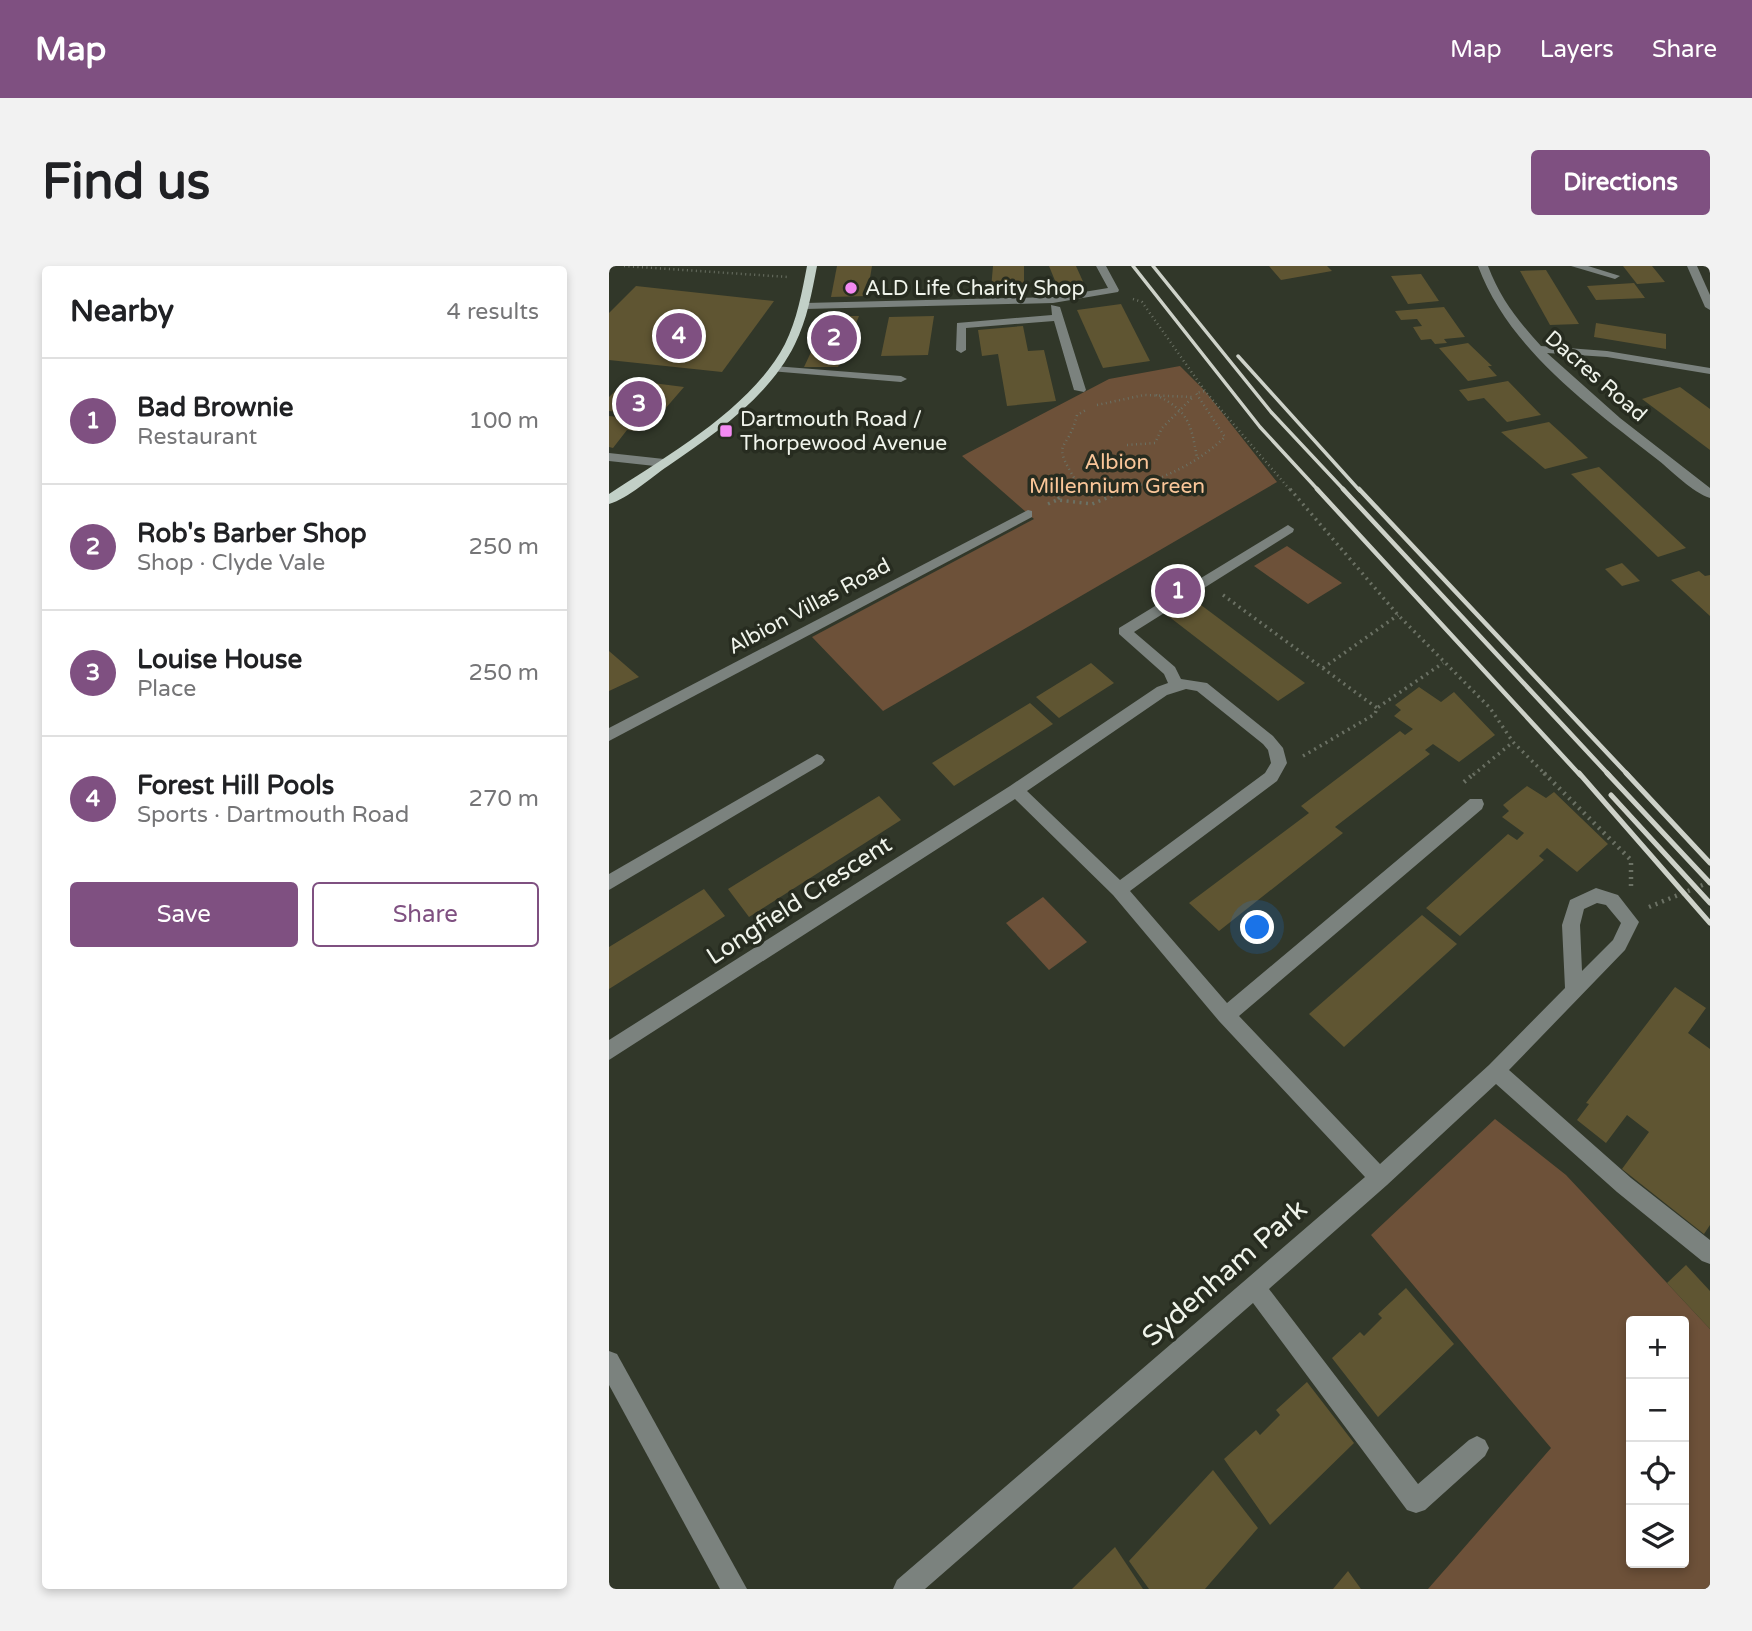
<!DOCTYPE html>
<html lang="en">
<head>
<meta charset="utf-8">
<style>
	:root { --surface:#fff; --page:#f2f2f2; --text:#202124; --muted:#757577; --line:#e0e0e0; --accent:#7f5081 }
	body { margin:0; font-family:"Varela Round",sans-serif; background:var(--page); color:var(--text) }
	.controls { position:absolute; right:21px; bottom:21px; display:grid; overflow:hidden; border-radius:7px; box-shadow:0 4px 10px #0003 }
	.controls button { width:63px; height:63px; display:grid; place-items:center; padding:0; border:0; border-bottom:2px solid var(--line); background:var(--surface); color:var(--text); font:35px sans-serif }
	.you { position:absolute; left:649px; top:662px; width:24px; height:24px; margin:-18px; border:5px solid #fff; border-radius:50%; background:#1a73e8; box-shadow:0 0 0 10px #1a73e833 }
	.badge { display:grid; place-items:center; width:46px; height:46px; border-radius:50%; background:var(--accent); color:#fff; font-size:23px; font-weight:700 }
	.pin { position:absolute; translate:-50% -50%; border:4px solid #fff; box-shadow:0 2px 7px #0006 }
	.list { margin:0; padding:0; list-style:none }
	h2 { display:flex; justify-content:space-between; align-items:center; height:91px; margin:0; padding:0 28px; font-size:30px }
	h2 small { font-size:23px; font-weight:400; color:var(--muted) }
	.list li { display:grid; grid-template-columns:46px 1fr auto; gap:21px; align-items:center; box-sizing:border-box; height:126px; padding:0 28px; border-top:2px solid var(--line) }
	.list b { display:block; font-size:26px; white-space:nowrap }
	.list p { margin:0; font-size:23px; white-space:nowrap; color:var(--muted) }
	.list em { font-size:23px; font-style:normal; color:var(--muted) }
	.actions { display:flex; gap:14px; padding:21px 28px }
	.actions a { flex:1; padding:16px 0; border:2px solid var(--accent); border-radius:7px; text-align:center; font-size:24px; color:var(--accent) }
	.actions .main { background:var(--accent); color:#fff }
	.icon { flex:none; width:38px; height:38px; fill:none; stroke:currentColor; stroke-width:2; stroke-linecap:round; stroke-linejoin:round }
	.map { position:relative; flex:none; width:1101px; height:1323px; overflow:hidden; border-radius:7px }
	header { display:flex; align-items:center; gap:42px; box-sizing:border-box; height:98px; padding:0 35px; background:var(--accent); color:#fff }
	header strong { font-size:33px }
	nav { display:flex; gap:38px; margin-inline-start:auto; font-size:24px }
	.intro { display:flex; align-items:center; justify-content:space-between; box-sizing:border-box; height:168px; padding:0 42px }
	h1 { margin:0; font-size:49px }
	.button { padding:18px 32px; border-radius:7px; background:var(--accent); color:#fff; font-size:24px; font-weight:700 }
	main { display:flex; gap:42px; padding:0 42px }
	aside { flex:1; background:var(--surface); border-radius:7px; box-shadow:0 4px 10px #0003 }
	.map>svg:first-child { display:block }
	.green { fill:#6d5139; fill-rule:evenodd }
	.building { fill:#5f5532 }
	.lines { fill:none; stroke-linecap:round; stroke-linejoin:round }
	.path-far2 { stroke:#6b7164; stroke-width:2.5; stroke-dasharray:1 3.5; stroke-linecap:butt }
	.path-far1 { stroke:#6b7164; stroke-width:3.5; stroke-dasharray:2 4.5; stroke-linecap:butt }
	.path { stroke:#6b7164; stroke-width:4.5; stroke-dasharray:2 5; stroke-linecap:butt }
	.minor { fill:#7b827e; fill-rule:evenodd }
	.major { fill:#c2d0c7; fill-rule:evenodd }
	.rail-far2 { stroke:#ced2c9; stroke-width:3.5 }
	.rail-far1 { stroke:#ced2c9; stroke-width:4.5 }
	.rail { stroke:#ced2c9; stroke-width:5 }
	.poi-dot { fill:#f38af2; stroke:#272c20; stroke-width:2.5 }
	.labels { text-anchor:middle; stroke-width:7; stroke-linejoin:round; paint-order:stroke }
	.far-poi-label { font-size:21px; fill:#f0f4eb; stroke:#272c20; text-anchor:start }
	.far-street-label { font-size:21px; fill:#f0f4eb; stroke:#272c20 }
	.far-park-label { font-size:21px; fill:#fac699; stroke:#272c20 }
	.street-label { font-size:24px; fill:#f0f4eb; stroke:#272c20 }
	.near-street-label { font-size:28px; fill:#f0f4eb; stroke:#272c20 }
</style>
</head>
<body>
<header>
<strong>Map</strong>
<nav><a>Map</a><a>Layers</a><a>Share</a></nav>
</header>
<div class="intro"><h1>Find us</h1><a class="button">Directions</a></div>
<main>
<aside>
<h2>Nearby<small>4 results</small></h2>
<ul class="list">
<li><span class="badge">1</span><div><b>Bad Brownie</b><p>Restaurant</p></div><em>100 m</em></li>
<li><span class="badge">2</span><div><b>Rob's Barber Shop</b><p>Shop · Clyde Vale</p></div><em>250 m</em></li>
<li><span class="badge">3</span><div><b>Louise House</b><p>Place</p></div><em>250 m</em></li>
<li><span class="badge">4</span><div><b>Forest Hill Pools</b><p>Sports · Dartmouth Road</p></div><em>270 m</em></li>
</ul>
<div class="actions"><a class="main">Save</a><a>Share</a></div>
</aside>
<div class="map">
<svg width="1101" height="1323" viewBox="0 0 1101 1323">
	<rect width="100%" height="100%" fill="#313729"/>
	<g class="green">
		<path d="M571,100L596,125L668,216L274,445L203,371L425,253L353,190L500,113Z"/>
		<path d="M678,280L733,317L699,338L645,300Z"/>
		<path d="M434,631L478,676L440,704L397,657Z"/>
		<path d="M886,853L957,909L1101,1063V1323H819L942,1182L762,969ZM1022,1055H1075V1297H1022Z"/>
	</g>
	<g class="building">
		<path d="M228,0H263L258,30L222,31Z"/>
		<path d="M384,0H415V21L382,23Z"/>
		<path d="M440,0H467L476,20L449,22Z"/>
		<path d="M660,0H718L723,5L672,14Z"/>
		<path d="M1014,0H1043L1056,16L1028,18Z"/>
		<path d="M937,4L970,58L941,59L911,5Z"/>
		<path d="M812,8L830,35L799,38L782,10Z"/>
		<path d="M1025,17L1036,32L987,34L978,20Z"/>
		<path d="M27,20L165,35L113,106L0,94V47Z"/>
		<path d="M512,38L541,95L494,102L468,44Z"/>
		<path d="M835,41L856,71L835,73L838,77L826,78L822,73L812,74L804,61L813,60L808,53L792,54L786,45Z"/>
		<path d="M219,50H250L229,101H195Z"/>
		<path d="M325,50L319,89L272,90L280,51Z"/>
		<path d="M987,57L1057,68V83L985,71Z"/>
		<path d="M414,60L419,85L435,84L447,135L398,140L389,88L373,90L369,64Z"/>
		<path d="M859,77L883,100H879L888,110L859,115L830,82Z"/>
		<path d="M28,115L75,121L49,151L0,145V131L7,124L18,126Z"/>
		<path d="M899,115L932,149L898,156L875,132L859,135L850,124Z"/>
		<path d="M1071,121L1101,143V184L1033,133Z"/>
		<path d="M0,150L37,154L27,165L18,164L4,182L0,181Z"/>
		<path d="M940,156L962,176L979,192L936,203L892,166Z"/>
		<path d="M990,201L1077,282L1049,291L962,208Z"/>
		<path d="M1013,297L1031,315L1013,320L996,303Z"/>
		<path d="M1090,305L1096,310L1101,309V350L1062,314Z"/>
		<path d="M580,330L696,417L669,435L554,346Z"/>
		<path d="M0,385L30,411L0,425Z"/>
		<path d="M482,397L505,417L450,452L427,431Z"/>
		<path d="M810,421L832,436L845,426L886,469L850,496L824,478L816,484L821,488L726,561L734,567L610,665L580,637L700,547L692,540L791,465L796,469L804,463L785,450L792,444L786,439Z"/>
		<path d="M421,437L444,458L345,520L323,497Z"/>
		<path d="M918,520L937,532L945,526L999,578L968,606L938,582L930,590L935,594L851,670L817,642L899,568L908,574L915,567L893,551L900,545L894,539Z"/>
		<path d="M270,530L292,554L140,651L119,623Z"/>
		<path d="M95,623L116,650L0,723V681Z"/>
		<path d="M813,649L848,678L735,781L700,748Z"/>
		<path d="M1066,721L1097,742L1079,767L1101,783V959L1095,968L1013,903L1040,866L1018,849L997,877L968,854L980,838L977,837Z"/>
		<path d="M1077,999L1101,1025V1063L1058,1017Z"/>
		<path d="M797,1022L845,1078L769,1151L723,1092L751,1066L755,1070L773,1052L769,1048Z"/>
		<path d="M698,1116L745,1177L661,1259L615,1193L647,1164L651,1169L671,1149L667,1144Z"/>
		<path d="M604,1204L649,1262L596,1323H540L520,1295Z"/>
		<path d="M506,1281L534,1323H463Z"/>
		<path d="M739,1305L752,1323H724Z"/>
	</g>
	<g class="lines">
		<g class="path-far2">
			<path d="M15,0L179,11"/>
			<path d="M524,33L533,36L596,125L682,225"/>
			<path d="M547,129C580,145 582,158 588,192"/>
			<path d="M488,139L535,129L583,131"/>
			<path d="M518,179L546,177L553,162L584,131"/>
			<path d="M457,225L467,215C441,172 458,189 468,149L477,144"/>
			<path d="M515,225C555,211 584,201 616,171L587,127L596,125"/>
		</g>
		<g class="path-far1">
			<path d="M681,223L789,349L881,442L904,476L937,509"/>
			<path d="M449,233L459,223"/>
			<path d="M439,238L448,234L483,238L520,223"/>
			<path d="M614,329L768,442"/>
			<path d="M714,402L789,349"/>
			<path d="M694,490L766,448L768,442L834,397"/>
			<path d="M864,509L904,476"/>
		</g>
		<g class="path">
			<path d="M935,507L1022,594V620"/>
			<path d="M855,516L866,507"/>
			<path d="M1040,641L1101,616"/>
		</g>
		<g class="minor">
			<path d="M487,0H497L510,24L509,26L444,37L196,43L191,40L196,37L444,31L499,22Z"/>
			<path d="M869,0H879C891,32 909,55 932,80L998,85L1101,102V108L998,91L938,87L1011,152L1101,222V232C1083,226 1064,206 1049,194C980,140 900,83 869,0Z"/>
			<path d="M962,0H979L1011,10L1006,13Z"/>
			<path d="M1078,0H1088L1101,29V44L1096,41Z"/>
			<path d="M442,39L451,41L477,124L475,126L465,124L445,55L357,62V84L352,87L347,84L348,57L443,49Z"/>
			<path d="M165,100L292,110L298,113L292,116L161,105L160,103Z"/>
			<path d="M0,187L55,193L61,197L55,201L0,195Z"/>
			<path d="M419,244L423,245V251L0,475V462Z"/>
			<path d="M679,259L685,263L684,266L525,366L566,401L572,413L598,417L664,470L674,482L678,497L668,515L521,625L618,737L861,533H873L875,538L873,543L630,750L771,898L880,799L956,722L953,659L961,634L987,622L1009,629L1030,656L1016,684L900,804L1022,912L1101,974V998L1093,995L1008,926L887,818L778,919L660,1023L809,1218L860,1174L868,1170L876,1174L880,1182L876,1190L816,1244L807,1247L798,1244L644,1037L316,1323H284L288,1314L756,911L610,755L504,629L406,533L0,794V774L401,520L548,421L559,417L555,408L510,368V362ZM577,423L588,425L654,478L659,484L662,497L656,507L511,614L418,525L558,429ZM988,637L997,639L1012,657L1004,674L973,705L971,659L975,643Z"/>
			<path d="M208,488L213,490L216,494L213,498L0,624V608Z"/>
			<path d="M0,1085L8,1088L138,1323H111L0,1119Z"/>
		</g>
		<path class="major" d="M198,0H208C203,26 198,54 186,78C160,131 106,168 59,200C41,212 20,232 0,238V228C58,190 143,142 176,78C188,54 193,26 198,0Z"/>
		<g class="rail-far2">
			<path d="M524,0L651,161L710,225"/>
			<path d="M544,0L662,146L736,225"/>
			<path d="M629,90L751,225"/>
		</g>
		<g class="rail-far1">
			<path d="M708,223L971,509"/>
			<path d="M734,223L1000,509"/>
			<path d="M750,223L1019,509"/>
		</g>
		<g class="rail">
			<path d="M970,507L1101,657"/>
			<path d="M998,507L1101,617"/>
			<path d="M1017,507L1101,597"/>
			<path d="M1002,529L1101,637"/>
		</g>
	</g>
	<g class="poi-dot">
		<circle cx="242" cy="22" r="7"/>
		<rect x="110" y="158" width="14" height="14" rx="3.5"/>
	</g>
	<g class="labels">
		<g class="far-poi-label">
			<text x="256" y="29">ALD Life Charity Shop</text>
			<text x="131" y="160">Dartmouth Road /<tspan x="131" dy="24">Thorpewood Avenue</tspan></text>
		</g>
		<g class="far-street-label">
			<text transform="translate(987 110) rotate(41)" y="7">Dacres Road</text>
			<text transform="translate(200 340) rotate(-28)" y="7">Albion Villas Road</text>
		</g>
		<g class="far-park-label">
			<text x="508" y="203">Albion<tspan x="508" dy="24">Millennium Green</tspan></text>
		</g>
		<g class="street-label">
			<text transform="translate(190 634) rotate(-33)" y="8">Longfield Crescent</text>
		</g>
		<g class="near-street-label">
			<text transform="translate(615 1006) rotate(-41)" y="10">Sydenham Park</text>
		</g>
	</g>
</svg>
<div class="controls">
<button>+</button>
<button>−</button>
<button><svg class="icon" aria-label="locate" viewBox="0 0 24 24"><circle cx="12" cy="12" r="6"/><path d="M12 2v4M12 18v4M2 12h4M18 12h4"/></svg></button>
<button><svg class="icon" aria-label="layers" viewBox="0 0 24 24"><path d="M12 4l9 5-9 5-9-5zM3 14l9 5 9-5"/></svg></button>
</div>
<div class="you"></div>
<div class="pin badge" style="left:569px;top:325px">1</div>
<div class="pin badge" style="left:225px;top:72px">2</div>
<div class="pin badge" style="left:30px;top:138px">3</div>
<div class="pin badge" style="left:70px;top:70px">4</div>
</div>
</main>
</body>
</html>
